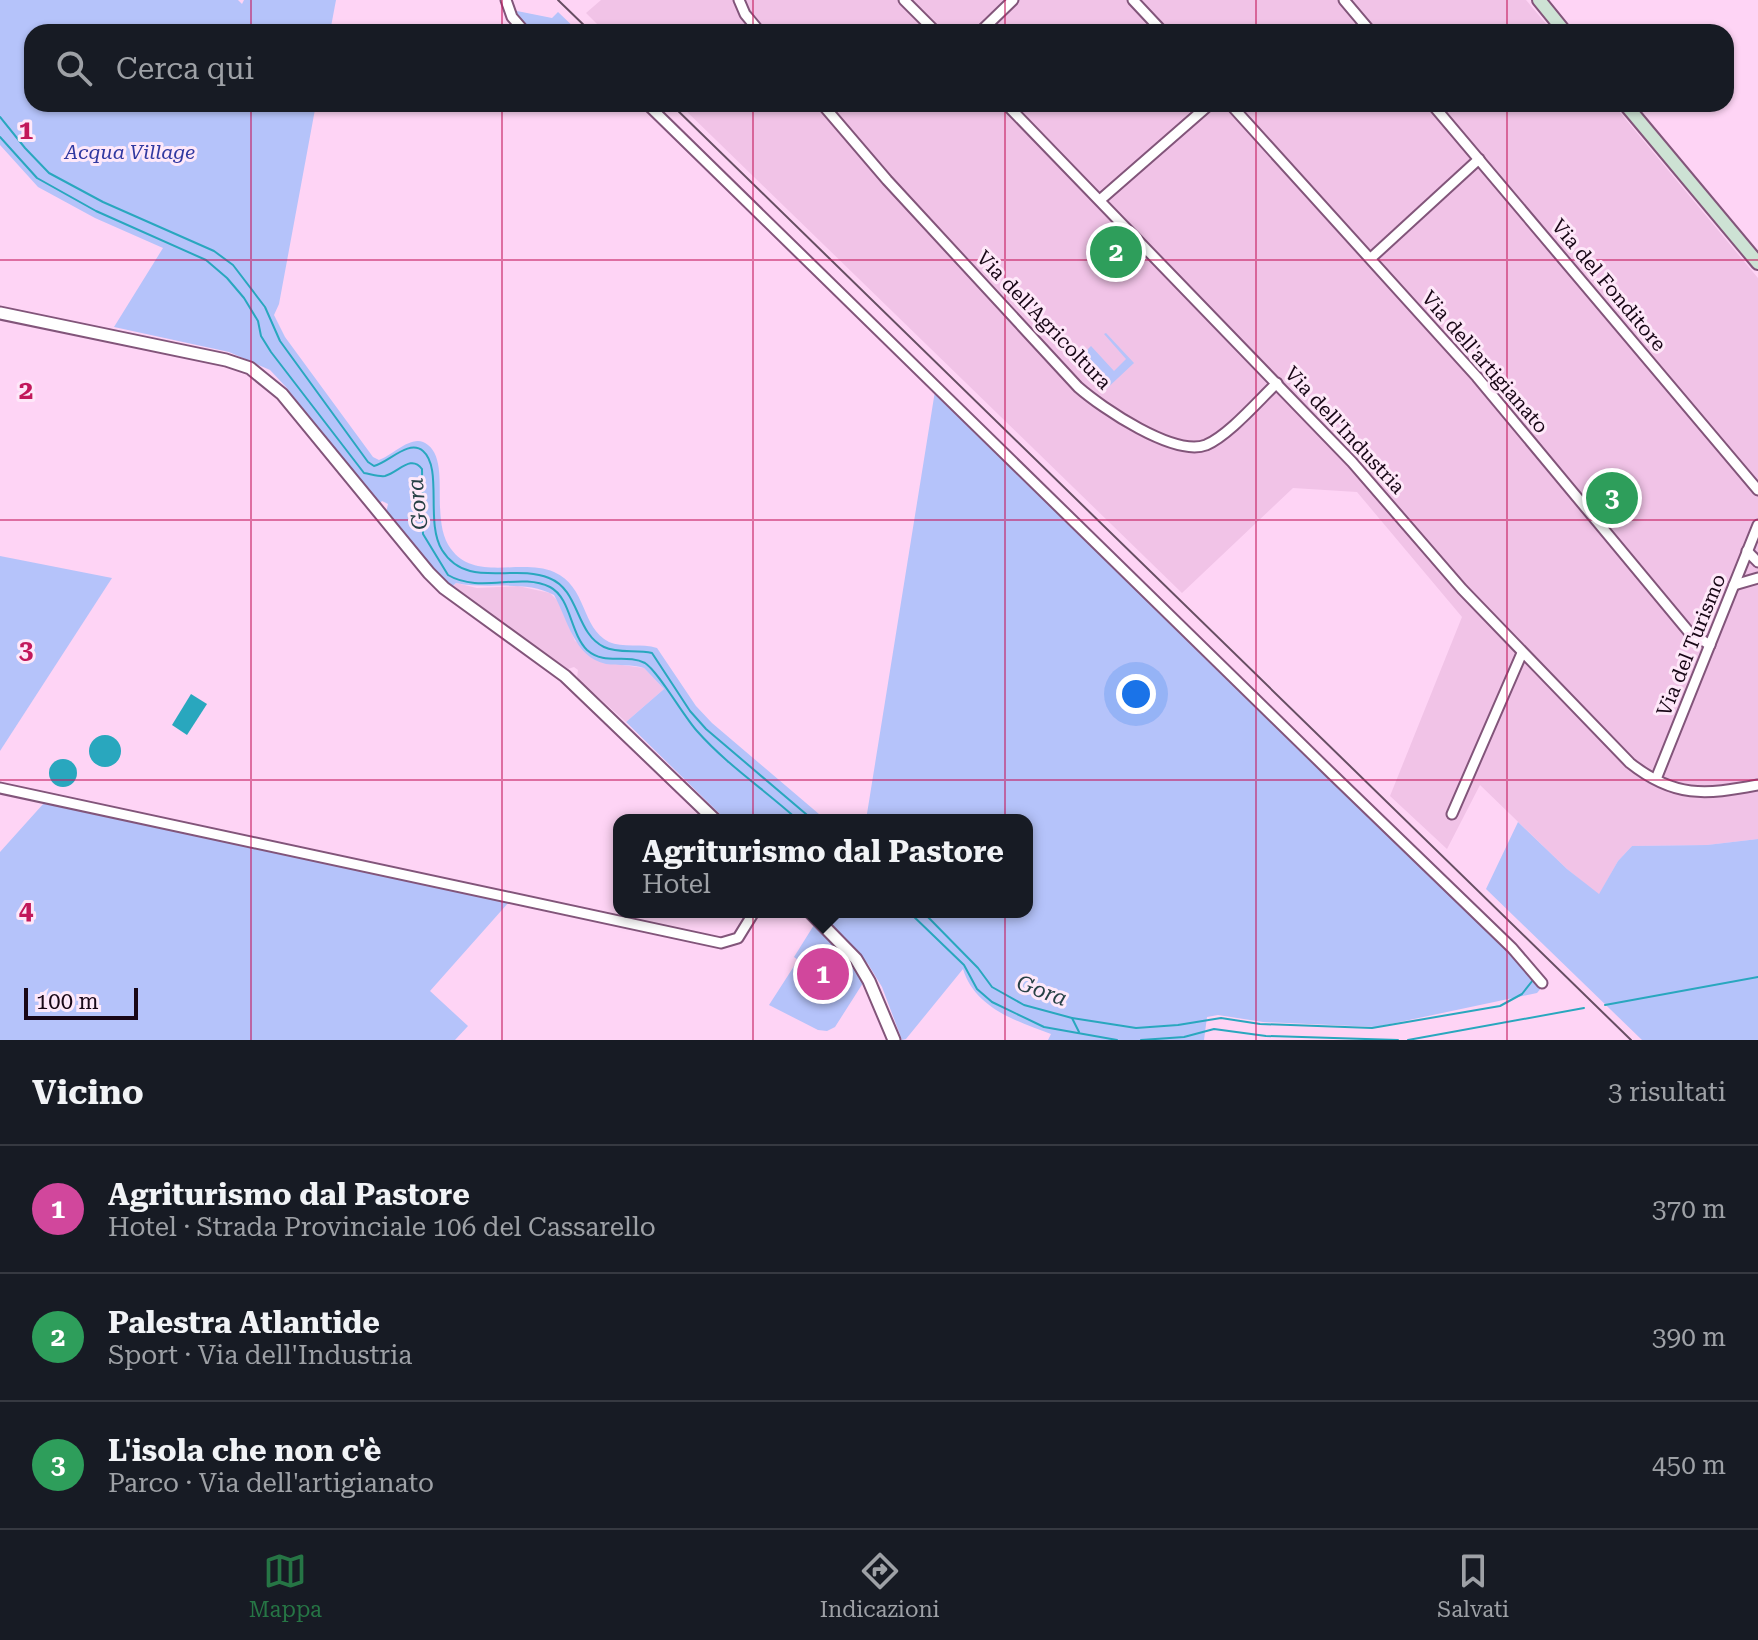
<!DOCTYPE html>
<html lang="it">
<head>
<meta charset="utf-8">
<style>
	:root { --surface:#171b24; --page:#20242c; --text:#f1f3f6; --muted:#9ea1a6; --line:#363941; --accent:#267545 }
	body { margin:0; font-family:"Roboto Serif",serif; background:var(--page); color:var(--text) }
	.scale { position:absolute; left:24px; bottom:20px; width:114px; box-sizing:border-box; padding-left:8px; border:4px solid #180716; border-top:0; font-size:22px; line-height:28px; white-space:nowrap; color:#180716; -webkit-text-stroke:6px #fee8f9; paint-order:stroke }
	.you { position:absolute; left:1136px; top:694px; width:28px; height:28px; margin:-20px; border:6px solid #fff; border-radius:50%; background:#1a73e8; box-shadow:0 0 0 12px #1a73e833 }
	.badge { display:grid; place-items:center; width:52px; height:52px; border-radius:50%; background:var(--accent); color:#fff; font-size:26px; font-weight:700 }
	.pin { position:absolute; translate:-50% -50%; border:4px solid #fff; box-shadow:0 2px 8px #0006 }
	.popup { position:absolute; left:613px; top:814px; width:420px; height:104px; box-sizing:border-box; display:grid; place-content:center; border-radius:16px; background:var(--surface); filter:drop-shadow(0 2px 6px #0005); font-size:26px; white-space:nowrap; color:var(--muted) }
	.popup b { font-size:30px; color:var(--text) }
	.popup::after { content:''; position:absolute; left:50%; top:100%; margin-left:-16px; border:16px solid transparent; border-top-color:var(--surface) }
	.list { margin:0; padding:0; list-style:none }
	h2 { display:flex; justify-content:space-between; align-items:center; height:104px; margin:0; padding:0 32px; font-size:34px }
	h2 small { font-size:26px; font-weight:400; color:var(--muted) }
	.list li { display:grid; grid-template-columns:52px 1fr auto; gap:24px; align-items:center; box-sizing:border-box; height:128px; padding:0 32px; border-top:2px solid var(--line) }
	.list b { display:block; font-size:30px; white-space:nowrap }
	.list p { margin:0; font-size:26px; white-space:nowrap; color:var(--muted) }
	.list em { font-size:26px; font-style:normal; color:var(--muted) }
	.icon { flex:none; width:44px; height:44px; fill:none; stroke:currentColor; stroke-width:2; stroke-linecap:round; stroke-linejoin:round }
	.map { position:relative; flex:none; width:1758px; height:1040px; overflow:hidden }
	.search { position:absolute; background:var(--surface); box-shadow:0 2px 6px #0004; left:24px; right:24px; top:24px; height:88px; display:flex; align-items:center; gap:20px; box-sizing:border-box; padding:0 28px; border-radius:24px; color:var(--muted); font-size:30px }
	.sheet { height:488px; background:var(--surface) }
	nav { display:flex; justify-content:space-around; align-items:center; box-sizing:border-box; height:112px; border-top:2px solid var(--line); background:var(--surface); font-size:22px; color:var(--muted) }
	nav a { display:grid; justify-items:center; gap:4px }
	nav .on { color:var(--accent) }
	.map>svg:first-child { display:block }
	.built { fill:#f1c3e7 }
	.green { fill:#b5c3fa }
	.water { fill:#29a7be }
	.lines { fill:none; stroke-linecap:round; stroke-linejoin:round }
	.stream { stroke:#29a7be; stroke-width:2 }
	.minor-casing { stroke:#82557a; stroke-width:13 }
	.tertiary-casing { stroke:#82557a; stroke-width:15 }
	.secondary-casing { stroke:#82557a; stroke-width:16 }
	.minor { stroke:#fff; stroke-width:9 }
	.tertiary { stroke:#fff; stroke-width:11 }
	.secondary { stroke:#cde2d4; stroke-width:12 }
	.rail { stroke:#674e63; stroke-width:2 }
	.grid { fill:none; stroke:#c2185b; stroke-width:2; stroke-opacity:0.55 }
	.labels { text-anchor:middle; stroke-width:6; stroke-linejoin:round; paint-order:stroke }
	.park-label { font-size:20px; font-style:italic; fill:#3139a1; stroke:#fee8f9 }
	.street-label { font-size:20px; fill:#180716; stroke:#fee8f9 }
	.water-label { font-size:22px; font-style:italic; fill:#274146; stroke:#fee8f9 }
	.grid-label { font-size:26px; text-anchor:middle; font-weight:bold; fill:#c2185b; stroke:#fee8f9; stroke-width:6; stroke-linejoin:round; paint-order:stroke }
</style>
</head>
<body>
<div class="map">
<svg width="1758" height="1040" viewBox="0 0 1758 1040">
	<rect width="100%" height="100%" fill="#fed4f5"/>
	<g class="built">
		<path d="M601,0H1526L1553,32H605L586,13Z"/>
		<path d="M679,104H1613L1758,278V839L1707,845L1632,846L1618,861L1599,895L1567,869L1480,785L1447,849L1390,796L1462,617L1357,492L1293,488L1182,593Z"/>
		<path d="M456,583L477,588L518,586L550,593L558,601L575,641L622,665L644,668L664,689L626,722L577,678L578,670L574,667L568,669L452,588Z"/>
	</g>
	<g class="green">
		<path d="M0,0H238L242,4L244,0H336L330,32H32V104H316L279,304L274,315L285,337L373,457L379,460C394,455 413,432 428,445C451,463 429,520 451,549C475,582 521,558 554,572C587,586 581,628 609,642C622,648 642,643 657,648L696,706L712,723L826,820H726L626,722L664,689L644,668C632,664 619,666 606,664C574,657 568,620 554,595C525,579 488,590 456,583L452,587L419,556L386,513L388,504L382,501L379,504L286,387L270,370L229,352L114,327L163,248L95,218L38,187L0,145Z"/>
		<path d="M512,10L552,18L558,12L579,32H532Z"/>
		<path d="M1106,333L1134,363L1102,393L1074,363L1091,346L1114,371L1126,359L1104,334Z"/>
		<path d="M935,391L1547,981L1537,993L1376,1027L1263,1022L1218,1015L1207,1017L1204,1040H1048L1051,1034C1016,1021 975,1008 963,969L906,1039L902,1040L882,987L868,964L818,912H1027V820H866Z"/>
		<path d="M0,556L112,578L0,751Z"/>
		<path d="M44,803L509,902L430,991L468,1026L455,1040H0V852Z"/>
		<path d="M1518,822L1567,869L1599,894L1618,861L1632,846L1707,845L1758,839V1040H1642L1486,889Z"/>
		<path d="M814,925L839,949L863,983L835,1027L827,1031L818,1030L769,1005L798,960L794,957Z"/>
	</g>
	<g class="water">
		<path d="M191,694L207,704L187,735L172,725Z"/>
		<circle cx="105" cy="751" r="16"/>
		<circle cx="63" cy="773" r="14"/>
	</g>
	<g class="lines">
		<g class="stream">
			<path d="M0,117L25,148L49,173L103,202L214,251L233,265L265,307L280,341L368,462L374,466C389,462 409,439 423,451C443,468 425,523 442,550C467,590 513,563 549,578C580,590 575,633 604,647C618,654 637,649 652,653L690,711L706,729L813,820"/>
			<path d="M0,137L37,178L96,211L206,260L227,278L244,298L258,321L261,336L271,352L364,473C371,474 379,477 385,476C399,472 411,454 422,469L423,534L448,575C480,594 520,572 550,587C571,598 570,633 587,650C605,666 626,653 645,663C658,671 684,717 697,731C727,765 765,790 798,820"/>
			<path d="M909,912L964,965L977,989L992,1002L1044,1027L1117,1040"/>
			<path d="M923,912L978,968L992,987L1024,1005L1072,1018L1079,1032"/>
			<path d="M1605,1005L1758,977"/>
			<path d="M1072,1018L1136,1028L1178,1025L1221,1018L1260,1024L1372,1028L1500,1006L1522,994L1533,980"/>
			<path d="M1141,1040L1184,1037L1214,1029L1266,1036L1398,1040"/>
			<path d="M1408,1040L1584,1008"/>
		</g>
		<defs>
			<g id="minor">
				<path d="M506,0L512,17L525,32"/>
				<path d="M739,0L745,14L760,32"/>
				<path d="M904,0L936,32"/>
				<path d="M1133,0L1163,32"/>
				<path d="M1344,0L1371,32"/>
				<path d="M980,32L1013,0"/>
				<path d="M647,104L1333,775L1512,948L1542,983"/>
				<path d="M822,104L887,180L1078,387C1102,408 1174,457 1206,445C1229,435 1258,401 1277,383"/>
				<path d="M1006,104L1352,462L1462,589L1630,763C1674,798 1705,795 1758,785"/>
				<path d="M1230,104L1477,377L1689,632L1710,645"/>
				<path d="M1432,104L1758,490"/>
				<path d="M1100,200L1210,104"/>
				<path d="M1371,258L1479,159"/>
				<path d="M1747,551L1758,562"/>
				<path d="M1734,585L1758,578"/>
				<path d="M1656,779L1758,525"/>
				<path d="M0,788L721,943L738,938L754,912"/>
				<path d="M1452,814L1522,653"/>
			</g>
			<g id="tertiary">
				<path d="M0,313L226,360L250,368L282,394L429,573L444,588L565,676L715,820"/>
				<path d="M810,912L856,959L869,981L894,1040"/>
			</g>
			<g id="secondary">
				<path d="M1539,0L1565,32"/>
				<path d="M1625,104L1758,263"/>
			</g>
		</defs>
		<use href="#minor" class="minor-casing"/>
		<use href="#tertiary" class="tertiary-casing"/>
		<use href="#secondary" class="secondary-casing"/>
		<use href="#minor" class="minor"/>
		<use href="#tertiary" class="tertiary"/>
		<use href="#secondary" class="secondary"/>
		<g class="rail">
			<path d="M558,0L591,32"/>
			<path d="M671,104L1631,1040"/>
		</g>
	</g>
	<path class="grid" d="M251,0V32M502,0V32M753,0V32M1005,0V32M1256,0V32M1507,0V32M251,104V1040M502,104V1040M753,104V1040M1005,104V1040M1256,104V1040M1507,104V1040M0,260H1758M0,520H1758M0,780H1758"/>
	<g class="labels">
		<g class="park-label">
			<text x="130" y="159">Acqua Village</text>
		</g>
		<g class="street-label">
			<text transform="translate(1609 285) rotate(50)" y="7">Via del Fonditore</text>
			<text transform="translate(1044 320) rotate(46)" y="7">Via dell'Agricoltura</text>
			<text transform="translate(1485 362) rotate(49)" y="7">Via dell'artigianato</text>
			<text transform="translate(1345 430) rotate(47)" y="7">Via dell'Industria</text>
			<text transform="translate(1691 645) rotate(-68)" y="7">Via del Turismo</text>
		</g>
		<g class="water-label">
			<text transform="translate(417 504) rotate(-96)" y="8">Gora</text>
			<text transform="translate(1042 990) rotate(20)" y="8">Gora</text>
		</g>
	</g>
	<g class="grid-label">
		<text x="26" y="139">1</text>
		<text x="26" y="399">2</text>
		<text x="26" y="659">3</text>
		<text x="26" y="919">4</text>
	</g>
</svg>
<div class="scale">100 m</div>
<div class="you"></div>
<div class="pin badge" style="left:823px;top:974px;background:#d1479c">1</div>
<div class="popup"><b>Agriturismo dal Pastore</b>Hotel</div>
<div class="pin badge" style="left:1116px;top:252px;background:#2e9e5b">2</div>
<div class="pin badge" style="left:1612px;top:498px;background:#2e9e5b">3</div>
<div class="search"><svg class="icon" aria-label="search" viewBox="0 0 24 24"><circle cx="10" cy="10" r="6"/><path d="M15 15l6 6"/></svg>Cerca qui</div>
</div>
<section class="sheet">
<h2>Vicino<small>3 risultati</small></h2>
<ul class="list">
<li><span class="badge" style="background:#d1479c">1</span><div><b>Agriturismo dal Pastore</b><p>Hotel · Strada Provinciale 106 del Cassarello</p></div><em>370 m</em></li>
<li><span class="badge" style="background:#2e9e5b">2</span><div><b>Palestra Atlantide</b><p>Sport · Via dell'Industria</p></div><em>390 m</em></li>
<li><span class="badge" style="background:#2e9e5b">3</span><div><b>L'isola che non c'è</b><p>Parco · Via dell'artigianato</p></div><em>450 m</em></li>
</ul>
</section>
<nav>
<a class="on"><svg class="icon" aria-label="map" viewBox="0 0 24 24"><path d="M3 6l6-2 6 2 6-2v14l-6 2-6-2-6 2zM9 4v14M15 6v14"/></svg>Mappa</a>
<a><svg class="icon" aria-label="directions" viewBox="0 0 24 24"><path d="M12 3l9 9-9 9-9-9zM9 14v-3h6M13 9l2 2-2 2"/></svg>Indicazioni</a>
<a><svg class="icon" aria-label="saved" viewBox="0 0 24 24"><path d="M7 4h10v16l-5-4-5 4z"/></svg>Salvati</a>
</nav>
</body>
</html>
